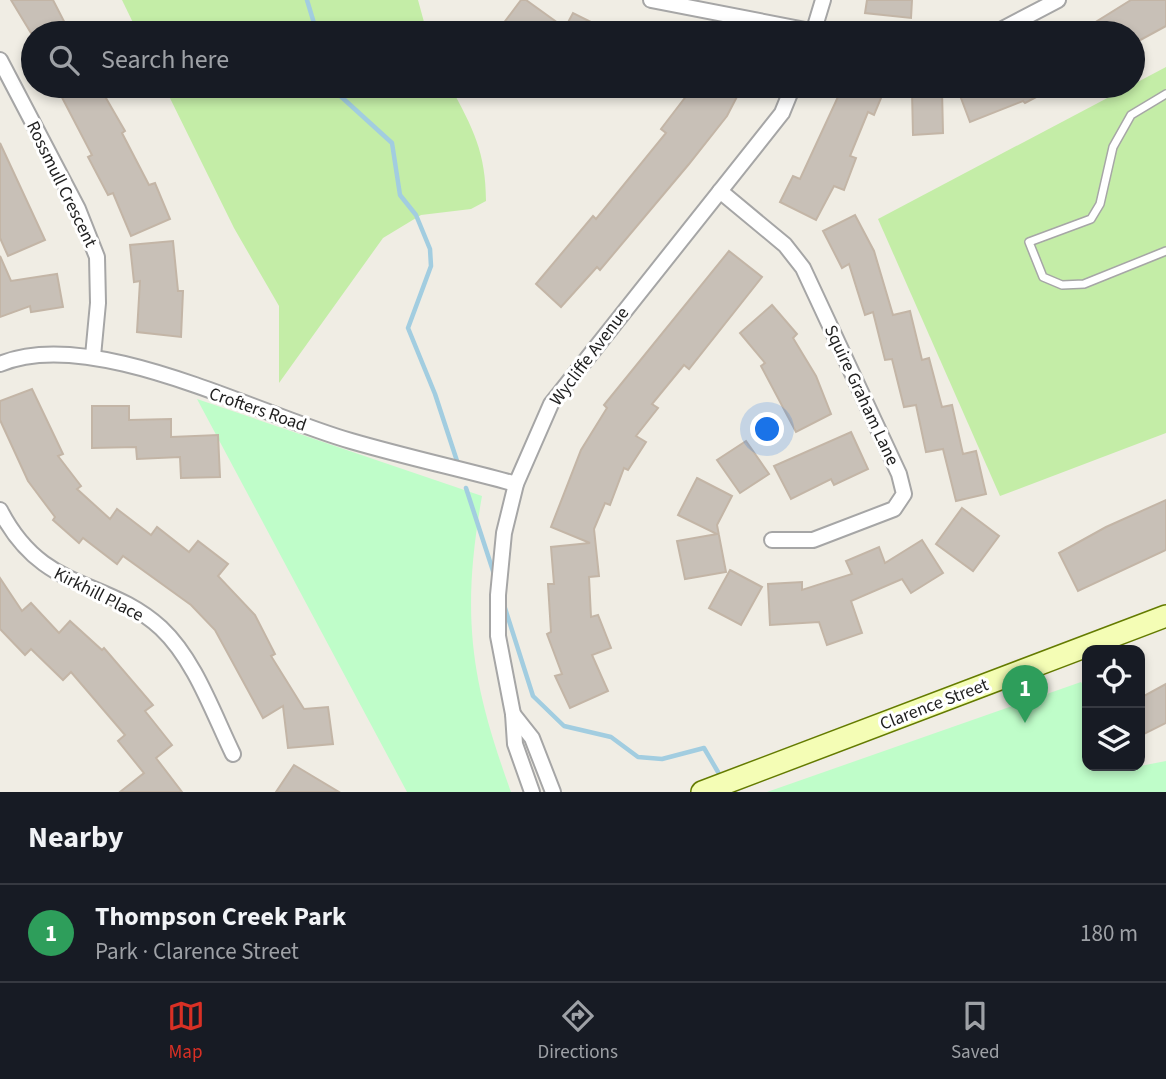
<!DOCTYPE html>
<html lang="en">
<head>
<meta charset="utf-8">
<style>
	:root { --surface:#171b24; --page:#242831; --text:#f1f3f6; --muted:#9ea1a6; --line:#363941; --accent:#d93025 }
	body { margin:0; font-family:"Source Sans 3",sans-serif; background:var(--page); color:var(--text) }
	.controls { position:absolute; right:21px; bottom:21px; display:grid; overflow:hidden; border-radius:14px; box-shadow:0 4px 10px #0003 }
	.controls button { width:63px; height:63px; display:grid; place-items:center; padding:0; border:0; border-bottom:2px solid var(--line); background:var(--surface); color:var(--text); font:35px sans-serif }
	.you { position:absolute; left:768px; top:430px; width:24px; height:24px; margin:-18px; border:5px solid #fff; border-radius:50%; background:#1a73e8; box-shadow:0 0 0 10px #1a73e833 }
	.badge { display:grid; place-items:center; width:46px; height:46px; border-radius:50%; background:var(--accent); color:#fff; font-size:23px; font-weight:700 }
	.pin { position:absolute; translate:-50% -58px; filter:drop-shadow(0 2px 4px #0008) }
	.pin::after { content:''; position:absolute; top:37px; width:24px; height:21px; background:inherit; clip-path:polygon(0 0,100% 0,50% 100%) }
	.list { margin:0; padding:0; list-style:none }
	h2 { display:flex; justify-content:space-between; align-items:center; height:91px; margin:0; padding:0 28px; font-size:30px }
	h2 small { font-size:23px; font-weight:400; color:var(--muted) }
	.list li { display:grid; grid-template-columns:46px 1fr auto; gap:21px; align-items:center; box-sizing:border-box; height:98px; padding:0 28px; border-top:2px solid var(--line) }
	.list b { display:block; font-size:26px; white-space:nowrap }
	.list p { margin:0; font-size:23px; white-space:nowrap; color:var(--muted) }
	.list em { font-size:23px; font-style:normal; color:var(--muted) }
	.icon { flex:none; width:38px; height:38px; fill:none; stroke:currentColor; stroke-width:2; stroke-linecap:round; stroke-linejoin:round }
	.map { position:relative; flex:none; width:1166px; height:792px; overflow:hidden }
	.search { position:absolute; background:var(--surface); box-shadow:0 4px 10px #0003; left:21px; right:21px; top:21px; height:77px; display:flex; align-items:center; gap:18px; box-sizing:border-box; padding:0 24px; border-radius:38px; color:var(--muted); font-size:26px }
	.sheet { height:189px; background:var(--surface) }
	nav { display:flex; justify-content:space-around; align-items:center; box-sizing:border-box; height:98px; border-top:2px solid var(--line); background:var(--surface); font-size:19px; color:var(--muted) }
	nav a { display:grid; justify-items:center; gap:4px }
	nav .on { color:var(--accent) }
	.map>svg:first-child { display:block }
	.grass { fill:#c4eda7 }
	.park { fill:#bffdc9 }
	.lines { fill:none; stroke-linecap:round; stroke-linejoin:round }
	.stream { stroke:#a2cde0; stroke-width:4.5 }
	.building { fill:#c8c0b7; stroke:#c3b5a6; stroke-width:2 }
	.lane-casing { stroke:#a6a6a6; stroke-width:10 }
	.street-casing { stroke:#a6a6a6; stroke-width:18 }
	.secondary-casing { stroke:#647b00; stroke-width:24 }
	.lane { stroke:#fff; stroke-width:7 }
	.street { stroke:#fff; stroke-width:14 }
	.secondary { stroke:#f4fdb5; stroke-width:21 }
	.labels { text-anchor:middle; stroke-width:6; stroke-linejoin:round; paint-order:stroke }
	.street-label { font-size:18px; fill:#1f1f1f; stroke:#fff }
</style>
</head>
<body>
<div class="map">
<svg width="1166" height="792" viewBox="0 0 1166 792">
	<rect width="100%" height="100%" fill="#f0ede4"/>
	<g class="grass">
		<path d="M122,0H418L427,33H138Z"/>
		<path d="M1166,67V433L1000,496L878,219Z"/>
		<path d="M164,86H450C473,128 486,153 486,201L471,209L421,215L383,238L279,383V306L234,228Z"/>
	</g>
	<g class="park">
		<path d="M197,399L482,496C461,615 470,679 511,792H407Z"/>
		<path d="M1081,682L1087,692V766L1130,768L1166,761V792H767Z"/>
	</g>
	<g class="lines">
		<g class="stream">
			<path d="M307,0L317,33"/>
			<path d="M334,86L336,92L392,143L400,195L416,215L430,249L431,266L408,328L435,394L457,461"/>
			<path d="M466,488L495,577"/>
			<path d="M504,605L533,696L564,726L611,737L638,757L662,759L704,748L718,772"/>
		</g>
	</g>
	<g class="building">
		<path d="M11,0H53L70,33H31Z"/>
		<path d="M521,0H526L565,28L573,13L613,33H517L503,24Z"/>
		<path d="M867,0H912L911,18L865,13Z"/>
		<path d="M1131,0H1166V26L1133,44V33H1078Z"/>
		<path d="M56,86H99L125,131L122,133L149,185L155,183L170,219L131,236L113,193L108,195L88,157L92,155Z"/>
		<path d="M694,86H734L741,89L727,116L689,164L600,270L597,267L561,307L536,284L593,216L596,219L666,133L661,129Z"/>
		<path d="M843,86H886L874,115L868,112L850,156L856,158L844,190L834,186L816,220L780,202L793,176L800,179Z"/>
		<path d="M968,86H1057L1025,103L1023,101L970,122L958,90Z"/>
		<path d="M942,90L943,133L913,135L912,91Z"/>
		<path d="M0,143L45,240L8,256L0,238Z"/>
		<path d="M855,215L874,251L893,315L910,311L922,360L929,358L942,407L952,405L963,454L976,451L986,494L956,501L943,449L926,452L916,405L904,407L892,359L885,360L873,312L865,315L849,264L842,268L823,231Z"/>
		<path d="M173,241L178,291H183L181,337L137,332L140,281L134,282L130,245Z"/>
		<path d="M729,251L762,277L689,369L684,365L652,404L658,408L636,436L646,442L628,470L624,468L610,505L605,503L594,529L599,576L589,577L591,617L598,615L611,648L592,655L608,691L570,708L555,676L562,674L547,634L551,632L548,584H554L551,547L590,543L551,527L581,450L607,408L604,405Z"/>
		<path d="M0,256L11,281L57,274L63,307L31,312L30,306L0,317Z"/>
		<path d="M772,305L797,334L793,338L816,376L831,414L796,432L761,366L765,363L740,333Z"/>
		<path d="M32,389L63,454L58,456L81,486L77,489L110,519L117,509L151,535L157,527L189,552L198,541L228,564L218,576L255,615L275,654L271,656L304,709L328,707L333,744L288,748L283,706L263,718L215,630L191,605L123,556L117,564L83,538L79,543L53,520L55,517L28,481L0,420V401Z"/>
		<path d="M92,406H129V420L171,419V437L218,435L220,477L181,478L180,457L137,459L136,447L92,448Z"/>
		<path d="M851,432L868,469L834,485L831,479L791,499L774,466Z"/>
		<path d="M746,441L769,474L740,493L717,460Z"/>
		<path d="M697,478L732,496L717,525L726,572L685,579L677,541L717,534L678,515Z"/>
		<path d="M1166,500V550L1078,591L1059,553L1106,527Z"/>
		<path d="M962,508L999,536L973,571L936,544Z"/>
		<path d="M922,540L943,573L911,593L902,579L851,601L862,633L827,645L819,622L770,625L768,584L802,582V590L852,574L846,561L879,547L885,563Z"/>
		<path d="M730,570L762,587L741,625L709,608Z"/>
		<path d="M0,578L22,611L31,603L59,633L70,621L102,650L104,648L153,705L145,711L172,745L156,758L182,792H120L144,773L118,741L125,735L71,672L63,680L31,649L25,655L0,629Z"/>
		<path d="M1166,684V723L1140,736V698Z"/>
		<path d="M294,765L339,792H276Z"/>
	</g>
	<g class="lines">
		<defs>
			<path id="lane" d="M1166,94L1131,115L1113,147L1100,204L1091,219L1029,242L1043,277L1062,285L1084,284L1166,251"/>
			<g id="street">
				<path d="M651,0L821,33"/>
				<path d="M813,33L823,0"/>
				<path d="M995,33L1058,0"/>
				<path d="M0,60L78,209L97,257L98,303L93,356"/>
				<path d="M720,191L785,245L803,268L899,474L904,494L894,509L813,540H772"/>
				<path d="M0,364C91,325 258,415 351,441C406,457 461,469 516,484"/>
				<path d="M0,510C43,594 105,577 161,628C195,660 213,713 233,754"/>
				<path d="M513,714L532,738L553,792"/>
				<path d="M532,792L515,744L513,714L498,636V595L504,533L516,484L551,404L782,113L793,86"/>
			</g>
			<path id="secondary" d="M702,792L1166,616"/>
		</defs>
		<use href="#lane" class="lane-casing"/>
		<use href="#street" class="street-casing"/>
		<use href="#secondary" class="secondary-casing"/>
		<use href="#lane" class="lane"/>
		<use href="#street" class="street"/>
		<use href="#secondary" class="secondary"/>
	</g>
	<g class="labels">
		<g class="street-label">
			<text transform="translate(62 184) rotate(64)" y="6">Rossmull Crescent</text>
			<text transform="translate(589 356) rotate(-53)" y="6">Wycliffe Avenue</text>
			<text transform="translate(862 395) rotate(65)" y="6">Squire Graham Lane</text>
			<text transform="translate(258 409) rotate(19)" y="6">Crofters Road</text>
			<text transform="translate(99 594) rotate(27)" y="6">Kirkhill Place</text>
			<text transform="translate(934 704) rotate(-21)" y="6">Clarence Street</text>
		</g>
	</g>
</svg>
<div class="controls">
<button><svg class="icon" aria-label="locate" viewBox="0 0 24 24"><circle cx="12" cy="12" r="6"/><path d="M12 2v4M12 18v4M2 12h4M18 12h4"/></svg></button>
<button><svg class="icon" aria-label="layers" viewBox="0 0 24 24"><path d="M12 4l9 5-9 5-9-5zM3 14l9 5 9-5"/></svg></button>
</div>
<div class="you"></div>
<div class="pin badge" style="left:1025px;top:723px;background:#2e9e5b">1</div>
<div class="search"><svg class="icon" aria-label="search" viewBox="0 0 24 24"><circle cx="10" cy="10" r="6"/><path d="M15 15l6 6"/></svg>Search here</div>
</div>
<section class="sheet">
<h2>Nearby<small></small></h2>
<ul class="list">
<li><span class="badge" style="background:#2e9e5b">1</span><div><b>Thompson Creek Park</b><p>Park · Clarence Street</p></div><em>180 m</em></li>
</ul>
</section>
<nav>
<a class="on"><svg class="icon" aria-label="map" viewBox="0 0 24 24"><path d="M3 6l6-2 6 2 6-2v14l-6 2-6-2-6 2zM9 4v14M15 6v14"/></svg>Map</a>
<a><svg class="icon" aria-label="directions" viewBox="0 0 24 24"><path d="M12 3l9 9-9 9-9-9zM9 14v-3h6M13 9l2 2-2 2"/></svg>Directions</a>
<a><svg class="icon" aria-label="saved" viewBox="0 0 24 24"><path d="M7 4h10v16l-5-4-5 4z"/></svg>Saved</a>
</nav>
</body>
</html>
